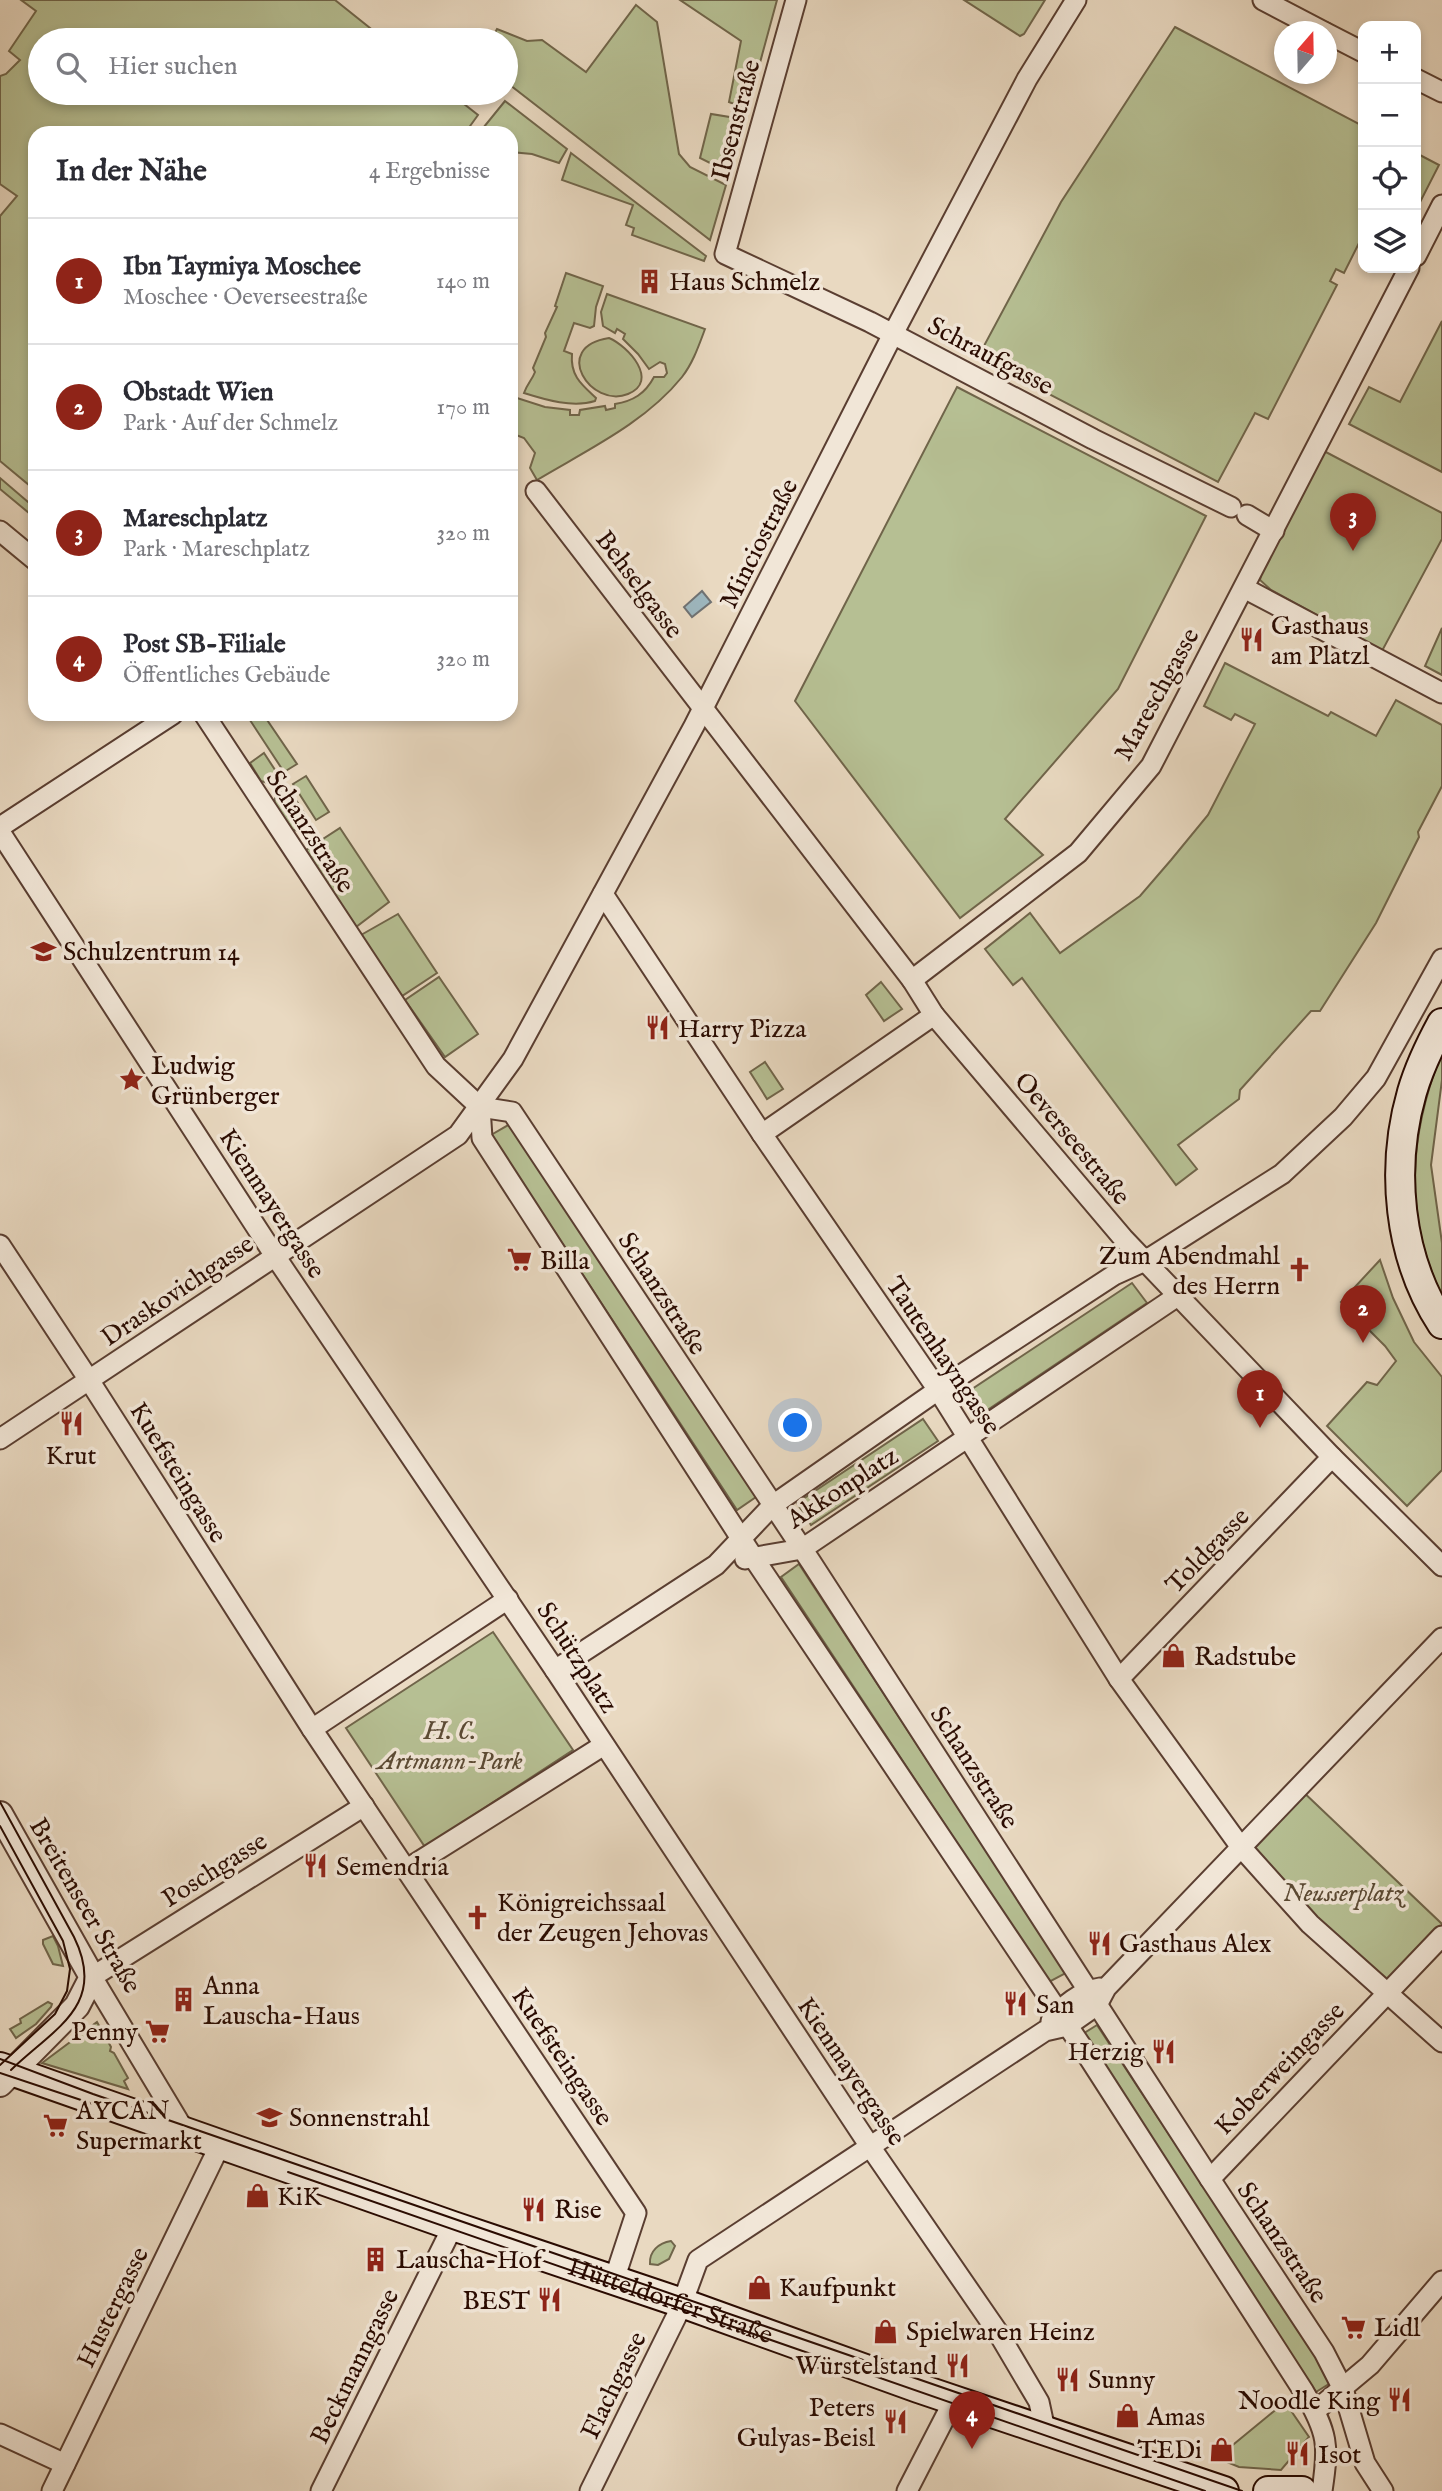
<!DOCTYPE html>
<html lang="de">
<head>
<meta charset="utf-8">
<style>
	:root { --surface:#fff; --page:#f2f2f3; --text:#2b2b33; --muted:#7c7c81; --line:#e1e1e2; --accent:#8f2418 }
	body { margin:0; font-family:"IM FELL English",serif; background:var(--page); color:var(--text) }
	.controls { position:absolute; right:21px; top:21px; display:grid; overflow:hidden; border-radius:14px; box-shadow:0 4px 10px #0003 }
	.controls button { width:63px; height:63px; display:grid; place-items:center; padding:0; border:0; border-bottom:2px solid var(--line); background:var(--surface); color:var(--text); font:35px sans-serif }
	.compass { position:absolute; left:1274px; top:21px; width:63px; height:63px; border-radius:50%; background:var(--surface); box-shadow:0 4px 10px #0003; rotate:20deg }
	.you { position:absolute; left:796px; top:1426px; width:24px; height:24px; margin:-18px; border:5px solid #fff; border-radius:50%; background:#1a73e8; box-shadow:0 0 0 10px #1a73e833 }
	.badge { display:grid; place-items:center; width:46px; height:46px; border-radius:50%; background:var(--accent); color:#fff; font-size:23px; font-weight:700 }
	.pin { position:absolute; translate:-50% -58px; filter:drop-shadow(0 2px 4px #0008) }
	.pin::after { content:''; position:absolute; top:37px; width:24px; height:21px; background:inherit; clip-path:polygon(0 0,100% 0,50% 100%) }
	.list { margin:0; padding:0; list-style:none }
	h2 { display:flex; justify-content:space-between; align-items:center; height:91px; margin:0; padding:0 28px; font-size:30px }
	h2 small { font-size:23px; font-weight:400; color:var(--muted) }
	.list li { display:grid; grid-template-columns:46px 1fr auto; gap:21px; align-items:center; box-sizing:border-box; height:126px; padding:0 28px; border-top:2px solid var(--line) }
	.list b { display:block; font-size:26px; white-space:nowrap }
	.list p { margin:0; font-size:23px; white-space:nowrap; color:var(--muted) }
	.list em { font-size:23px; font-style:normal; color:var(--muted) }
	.icon { flex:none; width:38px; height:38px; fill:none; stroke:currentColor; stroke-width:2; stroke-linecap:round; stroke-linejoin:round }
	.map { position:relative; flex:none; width:1442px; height:2491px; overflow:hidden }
	.search { position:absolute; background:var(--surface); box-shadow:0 4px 10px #0003; left:28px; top:28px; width:490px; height:77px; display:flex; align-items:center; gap:18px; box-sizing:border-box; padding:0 24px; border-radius:38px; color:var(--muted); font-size:26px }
	.panel { position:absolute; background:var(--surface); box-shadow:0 4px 10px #0003; left:28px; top:126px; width:490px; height:595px; border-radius:21px }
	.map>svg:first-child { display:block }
	.green { fill:#b6bf93; stroke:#70654a; stroke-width:2 }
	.water { fill:#9db7bf; stroke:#6f7273; stroke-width:2 }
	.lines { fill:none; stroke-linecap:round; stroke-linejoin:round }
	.minor-casing { stroke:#5a3e31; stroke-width:23 }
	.tertiary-casing { stroke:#5a3e31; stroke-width:28 }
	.secondary-casing { stroke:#2a0b01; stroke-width:32 }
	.minor { stroke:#f1e6d7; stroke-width:19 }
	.tertiary { stroke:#f1e6d7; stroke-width:24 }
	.secondary { stroke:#f1e6d7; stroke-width:28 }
	.tram { stroke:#2a0b01; stroke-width:2 }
	.labels { text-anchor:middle; stroke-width:7; stroke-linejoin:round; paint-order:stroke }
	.street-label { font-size:26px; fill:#2a0b01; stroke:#f1e6d7 }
	.poi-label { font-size:26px; fill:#2a0b01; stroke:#f1e6d7; text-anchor:start }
	.park-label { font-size:26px; font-style:italic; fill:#5b4a34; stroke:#f1e6d7 }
</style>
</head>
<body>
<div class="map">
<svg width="1442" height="2491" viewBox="0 0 1442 2491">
	<rect width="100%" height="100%" fill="#e9d9c1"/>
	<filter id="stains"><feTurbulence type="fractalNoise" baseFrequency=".00286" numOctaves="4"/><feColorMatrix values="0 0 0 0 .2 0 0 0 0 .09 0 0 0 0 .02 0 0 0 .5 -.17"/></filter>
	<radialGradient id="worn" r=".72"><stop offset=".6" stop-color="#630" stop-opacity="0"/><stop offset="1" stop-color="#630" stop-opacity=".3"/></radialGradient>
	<g class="green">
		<path d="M21,0H335L385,40H40V93H450L478,115L465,133H35V490L0,461V216L17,196L0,184V76L6,74L20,60L9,51L36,11Z"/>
		<path d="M680,0H777L730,173L700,158L711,114L736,118L737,105L729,102L741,41Z"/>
		<path d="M964,0H1045L1024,34L1020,36Z"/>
		<path d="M636,5L657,22L679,154L690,167L726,185L710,240L506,82V40H491L497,29L527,41L542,40L586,72Z"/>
		<path d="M1175,27L1363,126V235L1344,273L1336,269L1330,281L1337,285L1268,419L1255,413L1218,482L978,357L1061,202Z"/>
		<path d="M505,101L567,149L559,163L532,154L511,152V133H479Z"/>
		<path d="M571,153L706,256L704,261L632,235L634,228L626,225L633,205L562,180Z"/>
		<path d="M1416,153L1439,165L1416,210Z"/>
		<path d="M566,273L603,286L596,307L594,326L590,328L574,323L564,351L572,354C570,376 582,385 596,398L595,401C573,408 546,400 524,393C527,384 532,380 535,372L533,368L546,337L545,333L557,307L555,306Z"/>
		<path d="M607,294L705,329C699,345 693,363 682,377C645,423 587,450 537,480L530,468L535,453L524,438L511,433V406L514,397L545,407L570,410V415H579L580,410L605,406L606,410L615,408V404C633,401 645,394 654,377H664L667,373L665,364L660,362L649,369L638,354L623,339L625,334L617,329L615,333L603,326L601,312Z"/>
		<path d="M1442,321V472L1349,424L1369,387L1400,402Z"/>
		<path d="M609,338C628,346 660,381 628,394C591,409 550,347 609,338Z"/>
		<path d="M957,387L1206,516L1118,689L1005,819L1043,855L960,918L795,701Z"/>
		<path d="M1322,450L1442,513V539L1382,651L1271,590L1260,580L1261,574Z"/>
		<path d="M0,478L35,508V518L0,489Z"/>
		<path d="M1442,628V675L1425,666Z"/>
		<path d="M1225,663L1328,716L1331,712L1376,736L1396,700L1442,725V786L1418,832L1419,837L1376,923L1320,1011H1311L1240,1090L1239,1099L1178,1145L1197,1169L1176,1185L1022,978L1013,985L985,949L1030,913L1060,953L1140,896L1171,860L1208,815L1255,724L1235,714L1231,720L1204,706Z"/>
		<path d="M246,714H263L297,764L284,772Z"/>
		<path d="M264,753L279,776L267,783L261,781L250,763Z"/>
		<path d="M306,776L329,812L316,820L293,784Z"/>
		<path d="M288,787L311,824L298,831L290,829L274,803L276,795Z"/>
		<path d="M340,828L389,902L356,927L306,850Z"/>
		<path d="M398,914L437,973L402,996L361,935Z"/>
		<path d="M439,977L478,1034L445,1057L405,1000Z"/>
		<path d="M881,982L902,1009L884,1021L866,995Z"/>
		<path d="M1442,1052V1080L1431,1165L1442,1243V1296C1403,1215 1409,1134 1442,1052Z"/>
		<path d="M765,1062L783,1089L767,1099L750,1072Z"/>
		<path d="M510,1124L756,1497L737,1510L491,1135Z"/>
		<path d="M1380,1260L1393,1298L1414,1342L1442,1377V1470L1407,1506L1327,1426L1367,1382L1377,1385L1396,1361L1385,1346L1341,1302Z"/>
		<path d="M1132,1283L1147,1303L977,1417L963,1395Z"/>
		<path d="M923,1419L938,1441L811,1525L797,1503Z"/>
		<path d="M799,1564L1066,1973L1049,1982L781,1577Z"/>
		<path d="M493,1632L573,1750L425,1847L346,1728Z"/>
		<path d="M1298,1787L1442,1924V1936L1387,1994L1240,1846Z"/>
		<path d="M53,1936L58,1946L63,1966L53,1964L43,1944V1940Z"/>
		<path d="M48,2002L52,2004L51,2007L36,2024L16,2038L10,2029L21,2023L20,2019Z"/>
		<path d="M97,2022L111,2047L110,2051L114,2053L128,2078L124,2081L128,2089L42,2063Z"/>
		<path d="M1097,2025L1332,2382L1316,2392L1081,2035Z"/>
		<path d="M671,2241L675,2246L669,2259L658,2265L650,2264C649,2251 659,2243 671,2241Z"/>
		<path d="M1285,2402L1309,2437L1281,2470L1239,2467L1217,2458Z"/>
	</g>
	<path class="water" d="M702,591L711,602L692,617L684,607Z"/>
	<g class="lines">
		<defs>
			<g id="minor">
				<path d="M796,0L725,254L870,322L1093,439L1231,507"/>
				<path d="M1263,0L1324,32"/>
				<path d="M1326,33L1363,52"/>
				<path d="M1416,79L1442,92"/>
				<path d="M1416,256L1442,205"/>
				<path d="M536,491L912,980L934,1015L1123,1238L1332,1457L1442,1566"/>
				<path d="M1247,515L1274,531"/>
				<path d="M0,531L35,560"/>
				<path d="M1244,588L1442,693"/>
				<path d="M204,714L436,1066L480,1107L512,1112L811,1562L1210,2179L1324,2352L1343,2389L1365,2463L1383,2491"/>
				<path d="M0,827L173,714"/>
				<path d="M0,832L275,1256L555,1670L869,2145L997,2331L1039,2402L1045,2430"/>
				<path d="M603,894L762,1134L938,1390L1119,1679L1240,1846L1310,1924L1442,2042"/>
				<path d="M912,980L1078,853L1151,766L1409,268"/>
				<path d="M480,1107L482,1138L753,1557L1082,2047L1304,2392C1328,2433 1329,2445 1322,2491"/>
				<path d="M762,1134L934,1015"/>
				<path d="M0,1245L89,1380L312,1729L636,2213L614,2280"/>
				<path d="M0,1439L458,1135L513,1059L694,726L893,334L1027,79L1076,0"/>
				<path d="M745,1559L802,1549L1179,1295"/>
				<path d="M555,1670L716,1565L773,1505L938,1390L1114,1275L1145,1261L1282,1174L1343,1117L1376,1078L1442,959"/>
				<path d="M1119,1679L1332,1457"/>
				<path d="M312,1729L508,1599"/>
				<path d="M407,1869L604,1745"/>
				<path d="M1051,2021C1062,2006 1081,1991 1100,1988"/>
				<path d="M185,2132L92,1977L364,1806"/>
				<path d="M1210,2179L1442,1936"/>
				<path d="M1315,2411L1370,2365L1442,2281"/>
				<path d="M0,2434L65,2464"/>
				<path d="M52,2491L220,2145"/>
				<path d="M321,2491L453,2226"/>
				<path d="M590,2491L680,2309L698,2260L1045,2031L1067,2026L1097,2005L1106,1988L1442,1638"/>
				<path d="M907,2491L954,2400"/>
			</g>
			<path id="tertiary" d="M0,1814L92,1977L77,2006L0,2084"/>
			<g id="secondary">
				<path d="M1442,1023C1430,1045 1419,1068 1412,1092C1390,1168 1398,1257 1442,1324"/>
				<path id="s1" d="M0,2067L453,2226L682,2303L918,2388L1224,2491"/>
				<path d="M1268,2491H1302"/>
			</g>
		</defs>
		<use href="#minor" class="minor-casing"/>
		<use href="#tertiary" class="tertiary-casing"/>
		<use href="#secondary" class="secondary-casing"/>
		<use href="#minor" class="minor"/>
		<use href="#tertiary" class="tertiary"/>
		<use href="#secondary" class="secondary"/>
		<g class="tram">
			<path d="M0,1802L74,1937C108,2006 53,2029 11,2070"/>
			<path d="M0,1826L63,1941L70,1969L67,1991L55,2014L0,2065"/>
			<path d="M0,2059L93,2094L1242,2491"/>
			<path d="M0,2073L96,2105"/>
			<path d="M288,2172L1205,2491"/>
		</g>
	</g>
	<defs>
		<symbol id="building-bare" viewBox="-9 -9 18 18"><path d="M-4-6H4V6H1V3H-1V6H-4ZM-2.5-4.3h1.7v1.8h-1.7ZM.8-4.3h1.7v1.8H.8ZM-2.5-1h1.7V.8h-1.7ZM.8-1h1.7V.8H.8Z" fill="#8f2418" stroke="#f1e6d7" stroke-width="2.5" paint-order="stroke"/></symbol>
		<symbol id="restaurant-bare" viewBox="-9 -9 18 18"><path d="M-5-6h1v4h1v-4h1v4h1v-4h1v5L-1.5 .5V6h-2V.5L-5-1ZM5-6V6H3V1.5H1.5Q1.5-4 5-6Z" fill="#8f2418" stroke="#f1e6d7" stroke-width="2.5" paint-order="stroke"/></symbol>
		<symbol id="school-bare" viewBox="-9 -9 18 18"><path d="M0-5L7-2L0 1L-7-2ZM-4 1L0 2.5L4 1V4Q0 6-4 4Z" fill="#8f2418" stroke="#f1e6d7" stroke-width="2.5" paint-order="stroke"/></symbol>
		<symbol id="sight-bare" viewBox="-9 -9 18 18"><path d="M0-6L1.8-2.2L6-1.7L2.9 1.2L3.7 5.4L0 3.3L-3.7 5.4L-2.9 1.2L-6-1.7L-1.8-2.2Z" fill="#8f2418" stroke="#f1e6d7" stroke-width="2.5" paint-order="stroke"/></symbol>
		<symbol id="supermarket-bare" viewBox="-9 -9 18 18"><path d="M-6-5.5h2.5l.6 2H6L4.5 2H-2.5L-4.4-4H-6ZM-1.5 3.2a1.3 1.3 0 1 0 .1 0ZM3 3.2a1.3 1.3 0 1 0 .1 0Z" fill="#8f2418" stroke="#f1e6d7" stroke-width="2.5" paint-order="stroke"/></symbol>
		<symbol id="church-bare" viewBox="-9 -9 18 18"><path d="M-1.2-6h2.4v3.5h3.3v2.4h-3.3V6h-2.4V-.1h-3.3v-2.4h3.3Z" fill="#8f2418" stroke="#f1e6d7" stroke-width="2.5" paint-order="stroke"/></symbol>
		<symbol id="shop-bare" viewBox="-9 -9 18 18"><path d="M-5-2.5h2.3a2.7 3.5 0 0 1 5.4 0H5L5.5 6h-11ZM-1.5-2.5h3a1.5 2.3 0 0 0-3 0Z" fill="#8f2418" stroke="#f1e6d7" stroke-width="2.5" paint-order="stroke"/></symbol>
	</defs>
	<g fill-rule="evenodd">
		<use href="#building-bare" x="632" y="264" width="35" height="35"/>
		<use href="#restaurant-bare" x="1234" y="622" width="35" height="35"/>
		<use href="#school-bare" x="26" y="934" width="35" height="35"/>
		<use href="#restaurant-bare" x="640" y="1010" width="35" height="35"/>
		<use href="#sight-bare" x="114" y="1062" width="35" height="35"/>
		<use href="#supermarket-bare" x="502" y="1242" width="35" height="35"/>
		<use href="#church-bare" x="1282" y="1252" width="35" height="35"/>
		<use href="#restaurant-bare" x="54" y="1406" width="35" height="35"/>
		<use href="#shop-bare" x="1156" y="1638" width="35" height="35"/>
		<use href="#restaurant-bare" x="298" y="1848" width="35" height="35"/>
		<use href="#church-bare" x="460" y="1900" width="35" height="35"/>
		<use href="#restaurant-bare" x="1082" y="1926" width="35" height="35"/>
		<use href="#building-bare" x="166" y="1982" width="35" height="35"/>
		<use href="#restaurant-bare" x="998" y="1986" width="35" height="35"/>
		<use href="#supermarket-bare" x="140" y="2014" width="35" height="35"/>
		<use href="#restaurant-bare" x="1146" y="2034" width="35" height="35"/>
		<use href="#school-bare" x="252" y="2100" width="35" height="35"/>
		<use href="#supermarket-bare" x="38" y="2108" width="35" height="35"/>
		<use href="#shop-bare" x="240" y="2178" width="35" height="35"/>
		<use href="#restaurant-bare" x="516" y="2192" width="35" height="35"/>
		<use href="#building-bare" x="358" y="2242" width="35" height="35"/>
		<use href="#shop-bare" x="742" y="2270" width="35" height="35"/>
		<use href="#restaurant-bare" x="532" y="2282" width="35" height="35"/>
		<use href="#supermarket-bare" x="1336" y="2310" width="35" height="35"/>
		<use href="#shop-bare" x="868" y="2314" width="35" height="35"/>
		<use href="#restaurant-bare" x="940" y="2348" width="35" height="35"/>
		<use href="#restaurant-bare" x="1050" y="2362" width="35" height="35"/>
		<use href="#restaurant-bare" x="1382" y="2382" width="35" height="35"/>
		<use href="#shop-bare" x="1110" y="2398" width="35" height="35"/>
		<use href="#restaurant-bare" x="878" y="2404" width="35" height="35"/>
		<use href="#shop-bare" x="1204" y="2432" width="35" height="35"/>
		<use href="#restaurant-bare" x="1280" y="2436" width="35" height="35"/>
	</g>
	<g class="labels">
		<g class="street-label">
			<text transform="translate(735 120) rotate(-75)" y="9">Ibsenstraße</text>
			<text transform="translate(991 355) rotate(28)" y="9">Schraufgasse</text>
			<text transform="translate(758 543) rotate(-63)" y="9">Minciostraße</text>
			<text transform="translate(640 584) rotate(53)" y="9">Behselgasse</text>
			<text transform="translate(1156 694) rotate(-61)" y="9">Mareschgasse</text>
			<text transform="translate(311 831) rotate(57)" y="9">Schanzstraße</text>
			<text transform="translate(1073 1138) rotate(50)" y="9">Oeverseestraße</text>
			<text transform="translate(273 1203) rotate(57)" y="9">Kienmayergasse</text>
			<text transform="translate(177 1290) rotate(-34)" y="9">Draskovichgasse</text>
			<text transform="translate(663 1293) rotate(57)" y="9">Schanzstraße</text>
			<text transform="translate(944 1355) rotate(56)" y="9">Tautenhayngasse</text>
			<text transform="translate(179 1472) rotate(58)" y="9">Kuefsteingasse</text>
			<text transform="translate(842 1487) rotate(-33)" y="9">Akkonplatz</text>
			<text transform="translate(1207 1550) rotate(-46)" y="9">Toldgasse</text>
			<text transform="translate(578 1657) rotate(57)" y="9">Schützplatz</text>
			<text transform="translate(975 1767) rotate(57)" y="9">Schanzstraße</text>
			<text transform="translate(214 1869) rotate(-32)" y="9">Poschgasse</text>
			<text transform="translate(86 1905) rotate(60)" y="9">Breitenseer Straße</text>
			<text transform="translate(563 2056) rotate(56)" y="9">Kuefsteingasse</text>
			<text transform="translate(1279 2068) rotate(-46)" y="9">Koberweingasse</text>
			<text transform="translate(852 2071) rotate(56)" y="9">Kienmayergasse</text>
			<text transform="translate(1283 2242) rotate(56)" y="9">Schanzstraße</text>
			<text dy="9" stroke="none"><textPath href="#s1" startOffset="710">Hütteldorfer Straße</textPath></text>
			<text transform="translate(112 2307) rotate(-64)" y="9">Hustergasse</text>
			<text transform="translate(354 2366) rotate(-64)" y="9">Beckmanngasse</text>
			<text transform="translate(613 2385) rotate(-64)" y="9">Flachgasse</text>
		</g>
		<g class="poi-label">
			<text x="669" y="290">Haus Schmelz</text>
			<text x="1271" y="634">Gasthaus<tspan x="1271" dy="30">am Platzl</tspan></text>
			<text x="63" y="960">Schulzentrum 14</text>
			<text x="678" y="1037">Harry Pizza</text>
			<text x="151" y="1074">Ludwig<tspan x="151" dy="30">Grünberger</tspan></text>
			<text x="1280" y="1264" text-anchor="end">Zum Abendmahl<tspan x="1280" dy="30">des Herrn</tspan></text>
			<text x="540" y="1269">Billa</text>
			<text x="71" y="1464" text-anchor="middle">Krut</text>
			<text x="1194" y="1665">Radstube</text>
			<text x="336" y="1875">Semendria</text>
			<text x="497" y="1911">Königreichssaal<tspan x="497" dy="30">der Zeugen Jehovas</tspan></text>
			<text x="1119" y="1952">Gasthaus Alex</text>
			<text x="203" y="1994">Anna<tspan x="203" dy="30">Lauscha-Haus</tspan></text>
			<text x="1036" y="2013">San</text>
			<text x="138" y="2040" text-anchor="end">Penny</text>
			<text x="1144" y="2060" text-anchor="end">Herzig</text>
			<text x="76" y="2119">AYCAN<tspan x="76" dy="30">Supermarkt</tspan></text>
			<text x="289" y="2126">Sonnenstrahl</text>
			<text x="277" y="2205">KiK</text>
			<text x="554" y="2218">Rise</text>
			<text x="396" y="2268">Lauscha-Hof</text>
			<text x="779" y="2296">Kaufpunkt</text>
			<text x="530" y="2309" text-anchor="end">BEST</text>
			<text x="1374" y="2336">Lidl</text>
			<text x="906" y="2340">Spielwaren Heinz</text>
			<text x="937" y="2374" text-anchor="end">Würstelstand</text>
			<text x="1088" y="2388">Sunny</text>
			<text x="1380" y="2409" text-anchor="end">Noodle King</text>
			<text x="875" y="2416" text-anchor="end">Peters<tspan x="875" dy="30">Gulyas-Beisl</tspan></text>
			<text x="1147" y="2425">Amas</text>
			<text x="1202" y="2458" text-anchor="end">TEDi</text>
			<text x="1318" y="2463">Isot</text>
		</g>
		<g class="park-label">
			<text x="450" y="1739">H. C.<tspan x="450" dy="30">Artmann-Park</tspan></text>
			<text x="1343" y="1901">Neusserplatz</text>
		</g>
	</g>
	<rect width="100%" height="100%" filter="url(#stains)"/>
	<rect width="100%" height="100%" fill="url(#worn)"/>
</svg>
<div class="controls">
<button>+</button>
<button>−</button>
<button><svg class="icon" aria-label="locate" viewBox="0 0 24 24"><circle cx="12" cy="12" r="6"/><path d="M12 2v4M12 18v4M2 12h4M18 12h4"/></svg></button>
<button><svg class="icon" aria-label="layers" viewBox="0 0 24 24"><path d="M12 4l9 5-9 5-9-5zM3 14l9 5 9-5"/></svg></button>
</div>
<svg class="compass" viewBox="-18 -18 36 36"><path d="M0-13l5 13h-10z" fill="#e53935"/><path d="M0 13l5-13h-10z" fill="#7c7c81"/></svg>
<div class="you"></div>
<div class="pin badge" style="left:1260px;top:1428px">1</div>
<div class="pin badge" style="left:1363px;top:1343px">2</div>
<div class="pin badge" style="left:1353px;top:551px">3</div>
<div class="pin badge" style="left:972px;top:2449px">4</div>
<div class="search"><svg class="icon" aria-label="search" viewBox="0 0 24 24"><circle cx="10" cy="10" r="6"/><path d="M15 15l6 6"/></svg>Hier suchen</div>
<section class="panel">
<h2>In der Nähe<small>4 Ergebnisse</small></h2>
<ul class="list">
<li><span class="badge">1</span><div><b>Ibn Taymiya Moschee</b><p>Moschee · Oeverseestraße</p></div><em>140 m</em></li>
<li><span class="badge">2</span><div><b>Obstadt Wien</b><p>Park · Auf der Schmelz</p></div><em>170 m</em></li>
<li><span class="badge">3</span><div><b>Mareschplatz</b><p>Park · Mareschplatz</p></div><em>320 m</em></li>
<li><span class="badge">4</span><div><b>Post SB-Filiale</b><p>Öffentliches Gebäude</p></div><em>320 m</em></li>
</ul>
</section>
</div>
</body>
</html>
